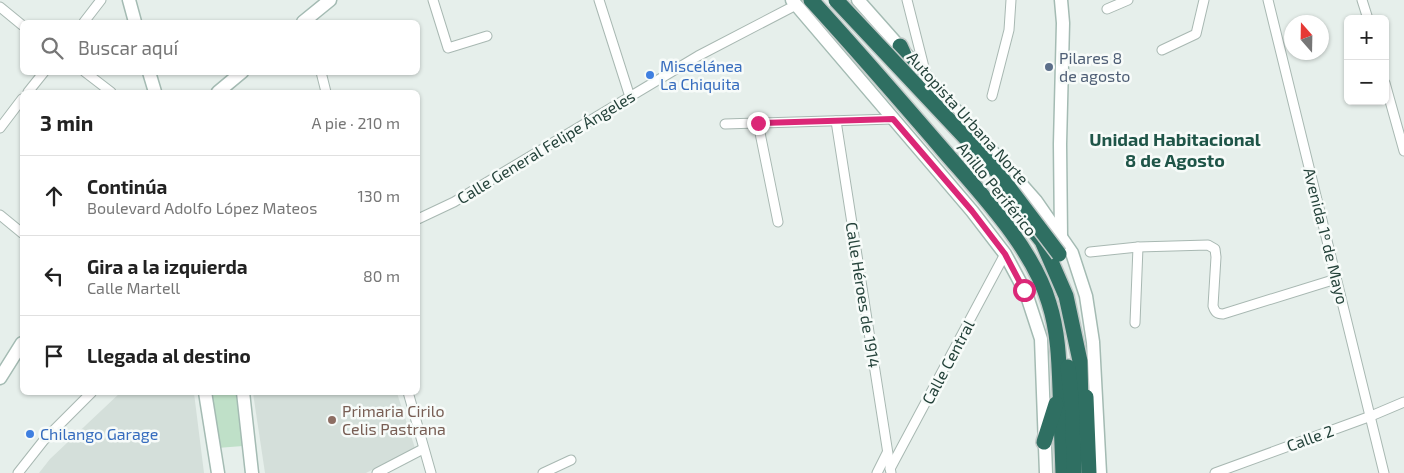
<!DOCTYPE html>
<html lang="es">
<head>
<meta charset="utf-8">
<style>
	:root { --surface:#fff; --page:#f6f6f6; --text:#222; --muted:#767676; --line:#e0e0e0 }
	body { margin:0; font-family:"Exo 2",sans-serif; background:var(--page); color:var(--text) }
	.controls { position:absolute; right:15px; top:15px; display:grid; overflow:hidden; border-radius:8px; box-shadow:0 1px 4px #0004 }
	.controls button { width:45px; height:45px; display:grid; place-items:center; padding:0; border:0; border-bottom:1px solid var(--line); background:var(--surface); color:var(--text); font:25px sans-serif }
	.compass { position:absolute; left:1284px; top:15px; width:45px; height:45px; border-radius:50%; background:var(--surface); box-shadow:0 1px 4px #0004; rotate:340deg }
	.stop { position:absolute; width:15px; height:15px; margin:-11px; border:4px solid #db2777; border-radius:50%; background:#fff }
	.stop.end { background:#db2777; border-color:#fff; box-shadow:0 1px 5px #0008 }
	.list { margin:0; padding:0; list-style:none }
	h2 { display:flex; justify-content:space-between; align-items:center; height:65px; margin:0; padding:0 20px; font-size:21px }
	h2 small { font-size:16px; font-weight:400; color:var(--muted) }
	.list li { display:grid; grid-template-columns:32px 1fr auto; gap:15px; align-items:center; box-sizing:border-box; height:80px; padding:0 20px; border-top:1px solid var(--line) }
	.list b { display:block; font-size:19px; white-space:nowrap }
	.list p { margin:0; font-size:16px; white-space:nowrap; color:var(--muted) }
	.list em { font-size:16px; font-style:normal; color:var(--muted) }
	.icon { flex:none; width:28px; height:28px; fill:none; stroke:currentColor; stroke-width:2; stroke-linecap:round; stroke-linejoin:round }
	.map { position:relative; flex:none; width:1404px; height:473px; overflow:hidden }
	.search { position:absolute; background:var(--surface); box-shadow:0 1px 4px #0004; left:20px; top:20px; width:400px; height:55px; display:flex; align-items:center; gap:12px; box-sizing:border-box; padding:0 18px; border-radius:8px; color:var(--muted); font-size:19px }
	.panel { position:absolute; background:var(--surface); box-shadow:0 1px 4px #0004; left:20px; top:90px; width:400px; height:305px; border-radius:8px }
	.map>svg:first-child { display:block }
	.built { fill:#d4dfda }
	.green { fill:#bfe0c8 }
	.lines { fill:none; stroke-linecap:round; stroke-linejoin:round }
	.street-casing { stroke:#a8b8b2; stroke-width:11 }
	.secondary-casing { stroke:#a4bbb3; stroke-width:15 }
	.highway-casing { stroke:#c2cac8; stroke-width:18 }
	.street { stroke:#fff; stroke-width:9 }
	.secondary { stroke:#fff; stroke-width:12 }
	.highway { stroke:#2f6f62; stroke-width:15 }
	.highway-bridge-casing { stroke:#c2cac8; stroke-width:18; stroke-linecap:butt }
	.highway-bridge { stroke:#2f6f62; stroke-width:15 }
	.route { stroke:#db2777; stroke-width:6 }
	.service-dot { fill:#5c6f8a; stroke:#f7fbf9; stroke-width:2 }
	.shop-dot { fill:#3f7fe0; stroke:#f7fbf9; stroke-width:2 }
	.education-dot { fill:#8d6e63; stroke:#f7fbf9; stroke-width:2 }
	.labels { text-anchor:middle; stroke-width:5; stroke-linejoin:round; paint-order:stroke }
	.service-label { font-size:16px; fill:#4e5e75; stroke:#f7fbf9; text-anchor:start }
	.shop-label { font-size:16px; fill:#366cbe; stroke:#f7fbf9; text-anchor:start }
	.street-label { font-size:16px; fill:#24423a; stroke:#f7fbf9 }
	.education-label { font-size:16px; fill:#785e54; stroke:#f7fbf9; text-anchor:start }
	.neighbourhood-label { font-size:18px; font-weight:bold; fill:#1f5548; stroke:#f7fbf9 }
</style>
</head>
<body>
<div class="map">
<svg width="1404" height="473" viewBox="0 0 1404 473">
	<rect width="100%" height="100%" fill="#e6efeb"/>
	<g class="built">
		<path d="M121,392L194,393L204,473H39L50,459Z"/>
		<path d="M253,393H397L415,448L366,473H265Z"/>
	</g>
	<path class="green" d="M210,393H236L243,446L217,448Z"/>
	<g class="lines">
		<defs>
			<g id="street">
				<path d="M433,0L448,48L487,36"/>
				<path d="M599,0L630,97"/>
				<path d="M907,0L926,75"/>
				<path d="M1268,0L1384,473"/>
				<path d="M1362,0L1368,19"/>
				<path d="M0,7L22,25"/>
				<path d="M1107,9L1128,0"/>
				<path d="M84,22L101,0"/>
				<path d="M1162,50L1196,34L1204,0"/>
				<path d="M85,72L111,92"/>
				<path d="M321,72L326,92"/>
				<path d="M1385,83L1404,151"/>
				<path d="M28,92L44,72"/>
				<path d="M992,96L1009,30L1011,0"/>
				<path d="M836,121L891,473"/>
				<path d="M758,123L778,222"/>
				<path d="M725,124L893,119"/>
				<path d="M0,128L22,99"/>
				<path d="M0,215L22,233"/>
				<path d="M418,219L454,202L698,56L796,5"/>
				<path d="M1090,252L1138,247L1208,245L1215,249L1216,257L1213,306C1215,312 1217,314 1223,314L1336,279"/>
				<path d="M1135,323L1138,247"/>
				<path d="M408,392L431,473"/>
				<path d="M890,469L1005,254"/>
				<path d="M18,473L44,440L92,392"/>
				<path d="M377,473L423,449"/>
				<path d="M543,473L571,460"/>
				<path d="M877,473L887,453"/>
				<path d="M1215,473L1371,416L1404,402"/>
			</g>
			<g id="secondary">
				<path d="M129,0L135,22"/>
				<path d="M792,0L972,211L1005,254L1026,293L1041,339L1046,473"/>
				<path d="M858,0L1036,201L1072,253L1086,296L1093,342L1100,473"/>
				<path d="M303,22L330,0"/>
				<path d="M149,72L155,92"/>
				<path d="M218,92L242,72"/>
				<path d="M1061,237L1060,144L1063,23L1061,0"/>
				<path d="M0,378L22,343"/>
				<path d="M205,392L218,473"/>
				<path d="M243,392L252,473"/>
			</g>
			<g id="highway">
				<path d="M811,0C856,49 900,100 944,151C981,194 1033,248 1049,303C1058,331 1059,360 1060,389C1061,417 1062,445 1063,473"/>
				<path d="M900,46L917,83"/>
				<path d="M1034,231L1042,241L1066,296L1080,361L1081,407"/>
				<path d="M1068,367L1073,414L1074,473"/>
				<path d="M1086,397L1089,473"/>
				<path d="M1044,442L1056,404"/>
			</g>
		</defs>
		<use href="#street" class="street-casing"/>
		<use href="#secondary" class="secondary-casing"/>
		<use href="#highway" class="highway-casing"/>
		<use href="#street" class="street"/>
		<use href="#secondary" class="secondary"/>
		<use href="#highway" class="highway"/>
		<defs>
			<path id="highway-bridge" d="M836,0L994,168L1059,254"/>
		</defs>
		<use href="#highway-bridge" class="highway-bridge-casing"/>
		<use href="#highway-bridge" class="highway-bridge"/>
	</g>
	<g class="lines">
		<path class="route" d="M758,123L893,119L972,211L1005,254L1024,290"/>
	</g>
	<circle class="service-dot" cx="1049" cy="67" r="5"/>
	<g class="shop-dot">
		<circle cx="650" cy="75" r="5"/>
		<circle cx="30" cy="434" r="5"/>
	</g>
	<circle class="education-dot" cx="332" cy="420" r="5"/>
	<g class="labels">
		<g class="service-label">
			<text x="1059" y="64">Pilares 8<tspan x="1059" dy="18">de agosto</tspan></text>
		</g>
		<g class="shop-label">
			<text x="660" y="72">Miscelánea<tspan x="660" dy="18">La Chiquita</tspan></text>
			<text x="40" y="440">Chilango Garage</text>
		</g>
		<g class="street-label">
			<text transform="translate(968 118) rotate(48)" y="6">Autopista Urbana Norte</text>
			<text transform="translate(546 147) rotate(-31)" y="6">Calle General Felipe Ángeles</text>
			<text transform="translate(997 189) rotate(51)" y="6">Anillo Periférico</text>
			<text transform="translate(1326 236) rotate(76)" y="6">Avenida 1º de Mayo</text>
			<text transform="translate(863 295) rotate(81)" y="6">Calle Héroes de 1914</text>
			<text transform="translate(948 362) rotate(-62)" y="6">Calle Central</text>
			<text transform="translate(1310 438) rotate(-20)" y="6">Calle 2</text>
		</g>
		<g class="education-label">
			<text x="342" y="417">Primaria Cirilo<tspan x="342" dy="18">Celis Pastrana</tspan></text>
		</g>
		<g class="neighbourhood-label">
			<text x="1175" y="146">Unidad Habitacional<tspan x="1175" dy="21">8 de Agosto</tspan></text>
		</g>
	</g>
</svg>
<div class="controls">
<button>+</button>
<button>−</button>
</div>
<svg class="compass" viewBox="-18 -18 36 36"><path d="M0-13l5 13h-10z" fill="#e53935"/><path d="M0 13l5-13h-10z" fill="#767676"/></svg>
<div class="stop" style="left:1024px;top:290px"></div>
<div class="stop end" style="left:758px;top:123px"></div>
<div class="search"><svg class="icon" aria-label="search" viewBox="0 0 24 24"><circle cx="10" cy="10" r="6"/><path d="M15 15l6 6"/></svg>Buscar aquí</div>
<section class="panel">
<h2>3 min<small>A pie · 210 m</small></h2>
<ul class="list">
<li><svg class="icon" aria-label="ahead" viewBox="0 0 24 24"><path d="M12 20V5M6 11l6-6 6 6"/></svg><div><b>Continúa</b><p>Boulevard Adolfo López Mateos</p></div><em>130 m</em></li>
<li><svg class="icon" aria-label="left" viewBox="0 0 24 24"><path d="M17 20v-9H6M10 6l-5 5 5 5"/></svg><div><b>Gira a la izquierda</b><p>Calle Martell</p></div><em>80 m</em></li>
<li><svg class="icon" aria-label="arrive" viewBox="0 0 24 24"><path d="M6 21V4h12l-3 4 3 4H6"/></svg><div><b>Llegada al destino</b></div></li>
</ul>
</section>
</div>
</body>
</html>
